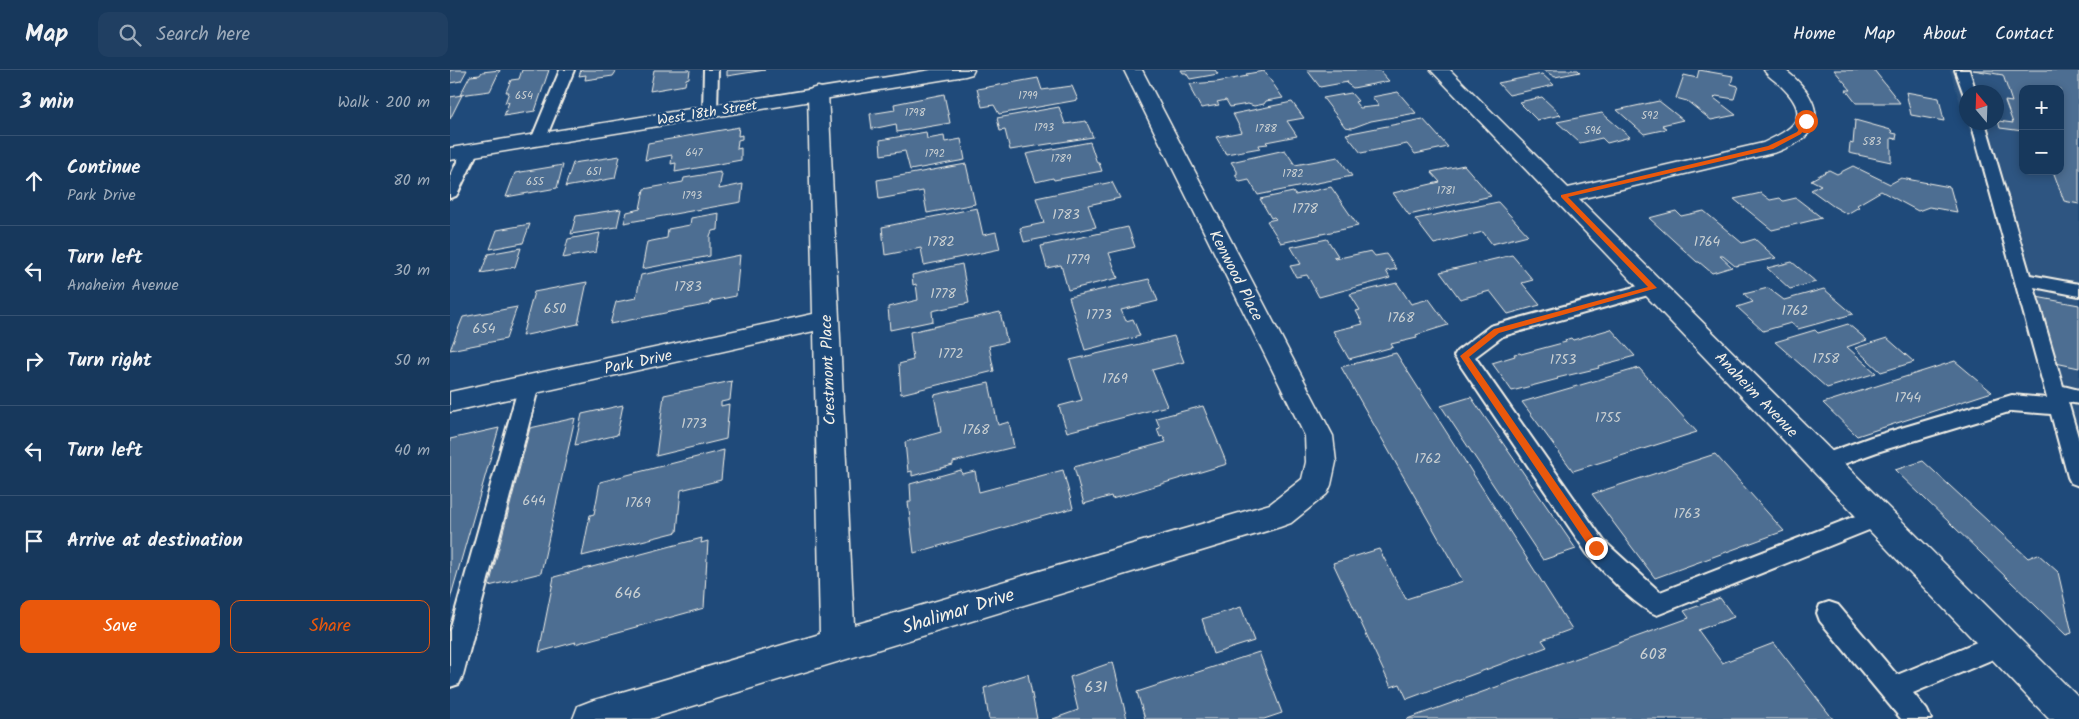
<!DOCTYPE html>
<html lang="en">
<head>
<meta charset="utf-8">
<style>
	:root { --surface:#17385c; --page:#203f62; --text:#f1f3f6; --muted:#9eacbb; --line:#365272; --accent:#ea580c }
	body { margin:0; font-family:Kalam,sans-serif; background:var(--page); color:var(--text) }
	.controls { position:absolute; right:15px; top:15px; display:grid; overflow:hidden; border-radius:10px; box-shadow:0 2px 8px #0003 }
	.controls button { width:45px; height:45px; display:grid; place-items:center; padding:0; border:0; border-bottom:1px solid var(--line); background:var(--surface); color:var(--text); font:25px sans-serif }
	.compass { position:absolute; left:1509px; top:15px; width:45px; height:45px; border-radius:50%; background:var(--surface); box-shadow:0 2px 8px #0003; rotate:341deg }
	.stop { position:absolute; width:15px; height:15px; margin:-11px; border:4px solid #ea580c; border-radius:50%; background:#fff }
	.stop.end { background:#ea580c; border-color:#fff; box-shadow:0 1px 5px #0008 }
	.list { margin:0; padding:0; list-style:none }
	h2 { display:flex; justify-content:space-between; align-items:center; height:65px; margin:0; padding:0 20px; font-size:21px }
	h2 small { font-size:16px; font-weight:400; color:var(--muted) }
	.list li { display:grid; grid-template-columns:32px 1fr auto; gap:15px; align-items:center; box-sizing:border-box; height:90px; padding:0 20px; border-top:1px solid var(--line) }
	.list b { display:block; font-size:19px; white-space:nowrap }
	.list p { margin:0; font-size:16px; white-space:nowrap; color:var(--muted) }
	.list em { font-size:16px; font-style:normal; color:var(--muted) }
	.actions { display:flex; gap:10px; padding:15px 20px }
	.actions a { flex:1; padding:11px 0; border:1px solid var(--accent); border-radius:10px; text-align:center; font-size:18px; color:var(--accent) }
	.actions .main { background:var(--accent); color:#fff }
	.icon { flex:none; width:28px; height:28px; fill:none; stroke:currentColor; stroke-width:2; stroke-linecap:round; stroke-linejoin:round }
	.map { position:relative; flex:none; width:1629px; height:649px; overflow:hidden }
	header { display:flex; align-items:center; gap:30px; box-sizing:border-box; height:70px; padding:0 25px; background:var(--surface); border-bottom:1px solid var(--line) }
	header strong { font-size:24px }
	nav { display:flex; gap:28px; margin-inline-start:auto; font-size:18px }
	.search { width:350px; height:45px; background:var(--page); display:flex; align-items:center; gap:12px; box-sizing:border-box; padding:0 18px; border-radius:10px; color:var(--muted); font-size:19px }
	main { display:flex }
	aside { flex:1; background:var(--surface) }
	.map>svg:first-child { display:block }
	.built { fill:#2d5581; fill-rule:evenodd }
	.building { fill:#4d6e92; stroke:#f4f1e8 }
	.lines { fill:none; stroke-linecap:round; stroke-linejoin:round }
	.service-casing { stroke:#f4f1e8; stroke-width:4 }
	.minor-casing { stroke:#f4f1e8; stroke-width:3 }
	.tertiary-casing { stroke:#f4f1e8; stroke-width:3 }
	.service { fill:#1f4a7a; fill-rule:evenodd }
	.minor { fill:#1f4a7a; fill-rule:evenodd }
	.tertiary { fill:#1f4a7a; fill-rule:evenodd }
	.route { fill:#ea580c }
	.labels { text-anchor:middle; stroke-width:4.5; stroke-linejoin:round; paint-order:stroke }
	.far-number-label { font-size:11px; fill:#cad0d2 }
	.far-street-label { font-size:14px; fill:#f4f1e8; stroke:#1f4a7a }
	.number-label { font-size:14px; fill:#cad0d2 }
	.street-label { font-size:16px; fill:#f4f1e8; stroke:#1f4a7a }
	.near-number-label { font-size:16px; fill:#cad0d2 }
	.near-street-label { font-size:19px; fill:#f4f1e8; stroke:#1f4a7a }
</style>
</head>
<body>
<header>
<strong>Map</strong>
<div class="search"><svg class="icon" aria-label="search" viewBox="0 0 24 24"><circle cx="10" cy="10" r="6"/><path d="M15 15l6 6"/></svg>Search here</div>
<nav><a>Home</a><a>Map</a><a>About</a><a>Contact</a></nav>
</header>
<main>
<aside>
<h2>3 min<small>Walk · 200 m</small></h2>
<ul class="list">
<li><svg class="icon" aria-label="ahead" viewBox="0 0 24 24"><path d="M12 20V5M6 11l6-6 6 6"/></svg><div><b>Continue</b><p>Park Drive</p></div><em>80 m</em></li>
<li><svg class="icon" aria-label="left" viewBox="0 0 24 24"><path d="M17 20v-9H6M10 6l-5 5 5 5"/></svg><div><b>Turn left</b><p>Anaheim Avenue</p></div><em>30 m</em></li>
<li><svg class="icon" aria-label="right" viewBox="0 0 24 24"><path d="M7 20v-9h11M14 6l5 5-5 5"/></svg><div><b>Turn right</b></div><em>50 m</em></li>
<li><svg class="icon" aria-label="left" viewBox="0 0 24 24"><path d="M17 20v-9H6M10 6l-5 5 5 5"/></svg><div><b>Turn left</b></div><em>40 m</em></li>
<li><svg class="icon" aria-label="arrive" viewBox="0 0 24 24"><path d="M6 21V4h12l-3 4 3 4H6"/></svg><div><b>Arrive at destination</b></div></li>
</ul>
<div class="actions"><a class="main">Save</a><a>Share</a></div>
</aside>
<div class="map">
<svg width="1629" height="649" viewBox="0 0 1629 649">
	<rect width="100%" height="100%" fill="#1f4a7a"/>
	<filter id="ink" filterUnits="userSpaceOnUse"><feTurbulence type="fractalNoise" baseFrequency=".02" numOctaves="2"/><feDisplacementMap in="SourceGraphic" scale="10" xChannelSelector="R" yChannelSelector="G"/><feConvolveMatrix kernelMatrix="1 2 1 2 8 2 1 2 1" color-interpolation-filters="sRGB"/></filter>
	<g filter="url(#ink)">
		<path class="built" d="M1500,0H1629V414L1517,53L1546,52V22H1516V52ZM1573,19H1610V101H1573Z"/>
		<g class="building">
			<path d="M0,0H17L11,11L0,13Z"/>
			<path d="M50,0L40,21L10,25L20,6L30,5L32,2Z"/>
			<path d="M72,0H99L85,41L54,46L59,32L55,33L59,22H56L61,10L69,9Z"/>
			<path d="M131,0H167L163,6L135,10L136,5L129,6Z"/>
			<path d="M204,0H240L239,8L236,9L235,15L200,21Z"/>
			<path d="M277,0H315L277,6Z"/>
			<path d="M731,0H765L768,4L740,9L736,3H733Z"/>
			<path d="M857,0H929L939,11L903,18L896,13L898,12L870,17Z"/>
			<path d="M1093,0H1128L1130,2L1105,7Z"/>
			<path d="M1249,0L1283,6L1281,14L1288,16L1284,29L1266,26L1264,28L1286,45L1261,50L1237,31L1226,28L1234,5L1247,8Z"/>
			<path d="M1384,0H1424L1450,33H1406L1396,20H1401Z"/>
			<path d="M1523,0H1629V134L1614,131L1603,101H1610V19H1573V61L1550,58L1548,51L1563,53L1555,31L1562,32L1553,5Z"/>
			<path d="M814,1L833,28L816,31L814,34L804,36L798,34L780,37L776,30L767,32L769,35L751,38L741,20H743L740,14L767,12L797,6L796,4Z"/>
			<path d="M1092,4L1104,15L1059,25L1048,13Z"/>
			<path d="M588,8L592,20L622,16L628,30L549,44L544,35L532,37L527,19Z"/>
			<path d="M948,22L966,43L921,51L902,58L895,57L873,28L901,23L908,31L905,32L910,38L929,36L922,27Z"/>
			<path d="M1456,22L1489,28L1494,51L1461,45Z"/>
			<path d="M494,24L500,53L447,62L446,54L422,59L420,44L445,40L444,34Z"/>
			<path d="M12,25L0,49V27Z"/>
			<path d="M1092,27L1111,45L1087,50L1069,32Z"/>
			<path d="M1209,31L1233,50L1212,55L1217,59L1194,64L1167,40Z"/>
			<path d="M842,32L854,48L837,51L847,66L816,72L818,74L809,75L810,78L776,84L766,67L792,62L783,44Z"/>
			<path d="M609,37L615,54L636,51L643,67L560,80L555,60L550,61L547,48Z"/>
			<path d="M1152,43L1180,67L1157,73L1152,68L1130,73L1107,52Z"/>
			<path d="M973,49L998,77L965,84L957,74L911,83L896,64Z"/>
			<path d="M1405,50L1441,60L1442,63L1447,64L1446,69L1441,68V92L1399,83L1400,73L1403,74Z"/>
			<path d="M289,57L288,66L292,65V69L288,70L287,79L291,78V90L225,102L226,93L221,94L222,85L195,90L198,73Z"/>
			<path d="M476,62L477,69L494,66L495,72L511,69L515,90L460,100L455,81L431,85L430,70Z"/>
			<path d="M640,72L647,93H649L652,101L604,110L603,108L586,112L576,84Z"/>
			<path d="M835,80L845,95L888,87L902,106L808,125L799,110L790,112L785,105L787,104V101L781,92Z"/>
			<path d="M170,86L165,108L115,117L123,93Z"/>
			<path d="M516,94L525,134L477,143L473,121L429,129L427,110Z"/>
			<path d="M113,95L107,118L56,127L65,103Z"/>
			<path d="M1014,95L1041,126L959,145L943,123L990,112L981,102Z"/>
			<path d="M1403,96L1440,114L1451,108L1500,117L1507,142L1479,137L1468,141L1431,121L1407,135L1409,137L1397,144L1383,136L1361,120L1371,115L1361,110L1379,100L1387,104Z"/>
			<path d="M270,102V104H272L269,119L293,114L291,132L174,153L177,142L190,139L194,119L233,112L234,108Z"/>
			<path d="M662,112L670,128L638,135L646,157L574,172L570,158L594,153L586,128Z"/>
			<path d="M881,117L908,156L831,173L817,151L826,149L824,147L821,148L810,129L843,122L845,125Z"/>
			<path d="M1311,123L1320,130L1330,128L1333,131L1346,128L1372,148L1322,160L1284,129Z"/>
			<path d="M1048,132L1078,165L1042,174L1033,162L984,174L965,149Z"/>
			<path d="M527,138L533,165L546,162L550,179L474,195L471,178L435,185L432,157Z"/>
			<path d="M171,139L167,157L121,164L126,146Z"/>
			<path d="M1226,141L1231,146L1254,141L1292,173L1305,169L1326,188L1285,196L1273,186H1270L1282,197L1262,203L1249,192H1247L1199,148Z"/>
			<path d="M269,143L268,160L262,161L260,166V186L192,199L197,172L217,168L218,159L240,155L241,148Z"/>
			<path d="M80,154L73,173L40,179L47,160Z"/>
			<path d="M678,157L685,177L659,183L668,208L618,220L611,195L597,198L591,176Z"/>
			<path d="M150,163L146,182L113,188L118,169Z"/>
			<path d="M877,169L888,186L883,187L885,189L921,181L925,186L936,184L947,199L936,201L940,208L869,227L857,205L846,207L840,196L851,194L841,177Z"/>
			<path d="M71,178L65,197L31,203L38,184Z"/>
			<path d="M290,185L286,226L261,231L260,234L160,254L166,232L186,228L191,205Z"/>
			<path d="M1062,185L1083,210L1072,213L1090,235L1058,244L1040,221L1010,229L990,202Z"/>
			<path d="M1342,192L1366,212L1340,219L1317,198Z"/>
			<path d="M512,194L519,233L482,241L483,251L440,260L438,237L468,230L466,214L463,215L462,205Z"/>
			<path d="M699,209L708,231L671,240L676,251L683,249L690,266L635,280L619,227Z"/>
			<path d="M137,212L128,254L72,266L84,222Z"/>
			<path d="M947,213L961,234L979,229L998,255L966,265L967,268L941,274L943,277L899,289L883,261L913,254L906,241L910,240L900,224Z"/>
			<path d="M1318,218L1334,230L1374,219L1403,244L1348,259L1341,253L1313,261L1287,237L1303,232L1294,224Z"/>
			<path d="M1581,226L1629,235V298L1601,292Z"/>
			<path d="M67,237L56,269L0,280L13,247Z"/>
			<path d="M550,242L557,272L539,276L544,301L451,324L449,294L463,290L460,262Z"/>
			<path d="M1398,254L1417,270L1397,277L1426,303L1377,318L1325,272L1365,260L1368,263Z"/>
			<path d="M1161,259L1185,286L1148,296L1149,298L1107,308L1108,309L1062,321L1042,293L1065,286L1064,284L1070,283L1071,284L1116,272L1115,270L1121,268L1123,270Z"/>
			<path d="M724,266L734,292L702,300L717,336L617,362L609,336L632,330L620,290Z"/>
			<path d="M1437,268L1464,292L1431,302L1405,278Z"/>
			<path d="M946,283L1122,559L1092,570L1097,577L957,629L950,614L941,617L883,493L929,479L956,529L1013,511L891,297Z"/>
			<path d="M1505,291L1542,322L1407,366L1373,333Z"/>
			<path d="M1189,298L1247,362L1123,401L1072,332Z"/>
			<path d="M282,311L280,330L271,332V336L279,334L276,369L206,386L214,325Z"/>
			<path d="M539,313L548,355L559,352L564,377L503,392V395L462,406V401L458,402L455,372L491,362L484,325Z"/>
			<path d="M1021,327L1126,479L1093,490L991,336Z"/>
			<path d="M173,335L167,365L125,375L132,344Z"/>
			<path d="M753,336L777,394L662,429L661,426L634,434L624,397L716,372L713,366L710,367L707,359L710,358L706,348Z"/>
			<path d="M125,348L91,503L39,516L80,358Z"/>
			<path d="M49,358L0,529V369Z"/>
			<path d="M274,380L271,410L231,420L227,462L132,486L140,445L144,444L150,412Z"/>
			<path d="M1265,384L1334,461L1205,508L1142,424Z"/>
			<path d="M1473,391L1578,488L1588,484L1608,502L1622,563L1616,565L1445,400Z"/>
			<path d="M511,400L512,404L525,401L529,422L613,400L623,438L464,483L458,432H461L460,414Z"/>
			<path d="M252,468L251,473L258,471L254,538L125,574L126,572L89,582L104,507Z"/>
			<path d="M1270,528L1284,547L1248,560L1272,593L1324,573L1383,649H957L1239,548L1234,541Z"/>
			<path d="M791,537L804,571L763,584L752,549Z"/>
			<path d="M809,582L832,643L814,649H695L687,622Z"/>
			<path d="M663,592L677,649H603L628,640L620,607Z"/>
			<path d="M578,604L587,649H539L534,618Z"/>
		</g>
		<g class="lines">
			<defs>
				<g id="service">
					<path d="M110,0H124L95,70L93,73H83L81,70Z"/>
					<path d="M254,0H268L267,41L265,44H255L253,41Z"/>
					<path d="M1505,0H1519L1526,22H1516V26L1514,25Z"/>
					<path d="M1521,52H1535L1580,205L1629,214V226L1584,217L1613,316L1629,320V334L1618,332L1629,370V416L1621,413L1618,407L1601,344L1562,341L1427,382L1374,401L1366,399L1363,393L1366,387L1421,367L1562,325L1597,328Z"/>
					<path d="M20,76L25,78L28,81L8,123L6,126L0,128V107L12,81L15,78Z"/>
					<path d="M1203,212L1209,214L1212,218L1209,222L1053,266L1025,287L1154,471L1210,522L1426,438L1434,440L1437,447L1434,454L1207,545C1184,536 1155,503 1138,485L1004,286L1007,281L1040,256Z"/>
					<path d="M79,308L86,310L89,315L13,605L9,614L0,617V560L69,315L72,310Z"/>
					<path d="M1379,532L1388,535L1447,605L1551,562L1560,566L1564,574L1560,582L1463,623L1477,640L1481,649H1451L1370,551L1367,543L1370,535Z"/>
				</g>
				<g id="minor">
					<path d="M674,0H692L883,366L886,392L881,415L877,424L841,453L830,457L200,649H123L128,636L141,631L370,564L364,261L0,342V322L363,244L358,23L361,19L368,17L375,19L378,23L404,555L820,434L852,409L856,392L855,366Z"/>
					<path d="M1314,0H1335C1356,16 1379,44 1355,67C1348,74 1336,78 1327,82L1113,133L1105,131L1102,126L1105,121L1313,73C1342,59 1364,48 1331,16C1326,11 1318,7 1314,0Z"/>
				</g>
				<g id="tertiary">
					<path d="M481,0H524L522,4L515,6L0,90V78Z"/>
					<path d="M981,0H1000L1629,628V649H1599Z"/>
				</g>
			</defs>
			<use href="#service" class="service-casing"/>
			<use href="#minor" class="minor-casing"/>
			<use href="#tertiary" class="tertiary-casing"/>
			<use href="#service" class="service"/>
			<use href="#minor" class="minor"/>
			<use href="#tertiary" class="tertiary"/>
		</g>
	</g>
	<path class="route" d="M1356,49L1359,51L1351,64L1323,79L1118,127L1207,218L1049,263L1019,287L1149,475V481H1142L1010,286L1044,259L1198,217L1111,127V125L1318,76L1347,62Z"/>
	<g class="labels">
		<g class="far-number-label">
			<text x="74" y="29">654</text>
			<text x="578" y="29">1799</text>
			<text x="465" y="46">1798</text>
			<text x="1200" y="49">592</text>
			<text x="594" y="61">1793</text>
			<text x="816" y="62">1788</text>
			<text x="1143" y="64">596</text>
			<text x="1422" y="75">583</text>
			<text x="244" y="86">647</text>
			<text x="485" y="87">1792</text>
			<text x="611" y="92">1789</text>
			<text x="144" y="105">651</text>
			<text x="843" y="107">1782</text>
			<text x="85" y="115">655</text>
			<text x="996" y="124">1781</text>
			<text x="242" y="129">1793</text>
		</g>
		<g class="far-street-label">
			<text transform="translate(257 42) rotate(-9)" y="5">West 18th Street</text>
		</g>
		<g class="number-label">
			<text x="855" y="143">1778</text>
			<text x="616" y="149">1783</text>
			<text x="491" y="176">1782</text>
			<text x="1257" y="176">1764</text>
			<text x="628" y="194">1779</text>
			<text x="238" y="221">1783</text>
			<text x="493" y="228">1778</text>
			<text x="105" y="243">650</text>
			<text x="1345" y="245">1762</text>
			<text x="649" y="249">1773</text>
			<text x="951" y="252">1768</text>
			<text x="34" y="263">654</text>
			<text x="501" y="288">1772</text>
			<text x="1376" y="293">1758</text>
			<text x="1113" y="294">1753</text>
			<text x="665" y="313">1769</text>
			<text x="1458" y="332">1744</text>
			<text x="1158" y="352">1755</text>
			<text x="244" y="358">1773</text>
			<text x="526" y="364">1768</text>
			<text x="978" y="393">1762</text>
			<text x="84" y="435">644</text>
			<text x="188" y="437">1769</text>
			<text x="1237" y="448">1763</text>
		</g>
		<g class="street-label">
			<text transform="translate(787 205) rotate(63)" y="6">Kenwood Place</text>
			<text transform="translate(188 291) rotate(-12)" y="6">Park Drive</text>
			<text transform="translate(377 300) rotate(-92)" y="6">Crestmont Place</text>
			<text transform="translate(1307 324) rotate(46)" y="6">Anaheim Avenue</text>
		</g>
		<g class="near-number-label">
			<text x="178" y="528">646</text>
			<text x="1203" y="589">608</text>
			<text x="646" y="622">631</text>
		</g>
		<g class="near-street-label">
			<text transform="translate(508 540) rotate(-17)" y="7">Shalimar Drive</text>
		</g>
	</g>
</svg>
<div class="controls">
<button>+</button>
<button>−</button>
</div>
<svg class="compass" viewBox="-18 -18 36 36"><path d="M0-13l5 13h-10z" fill="#e53935"/><path d="M0 13l5-13h-10z" fill="#9eacbb"/></svg>
<div class="stop" style="left:1356px;top:51px"></div>
<div class="stop end" style="left:1146px;top:478px"></div>
</div>
</main>
</body>
</html>
